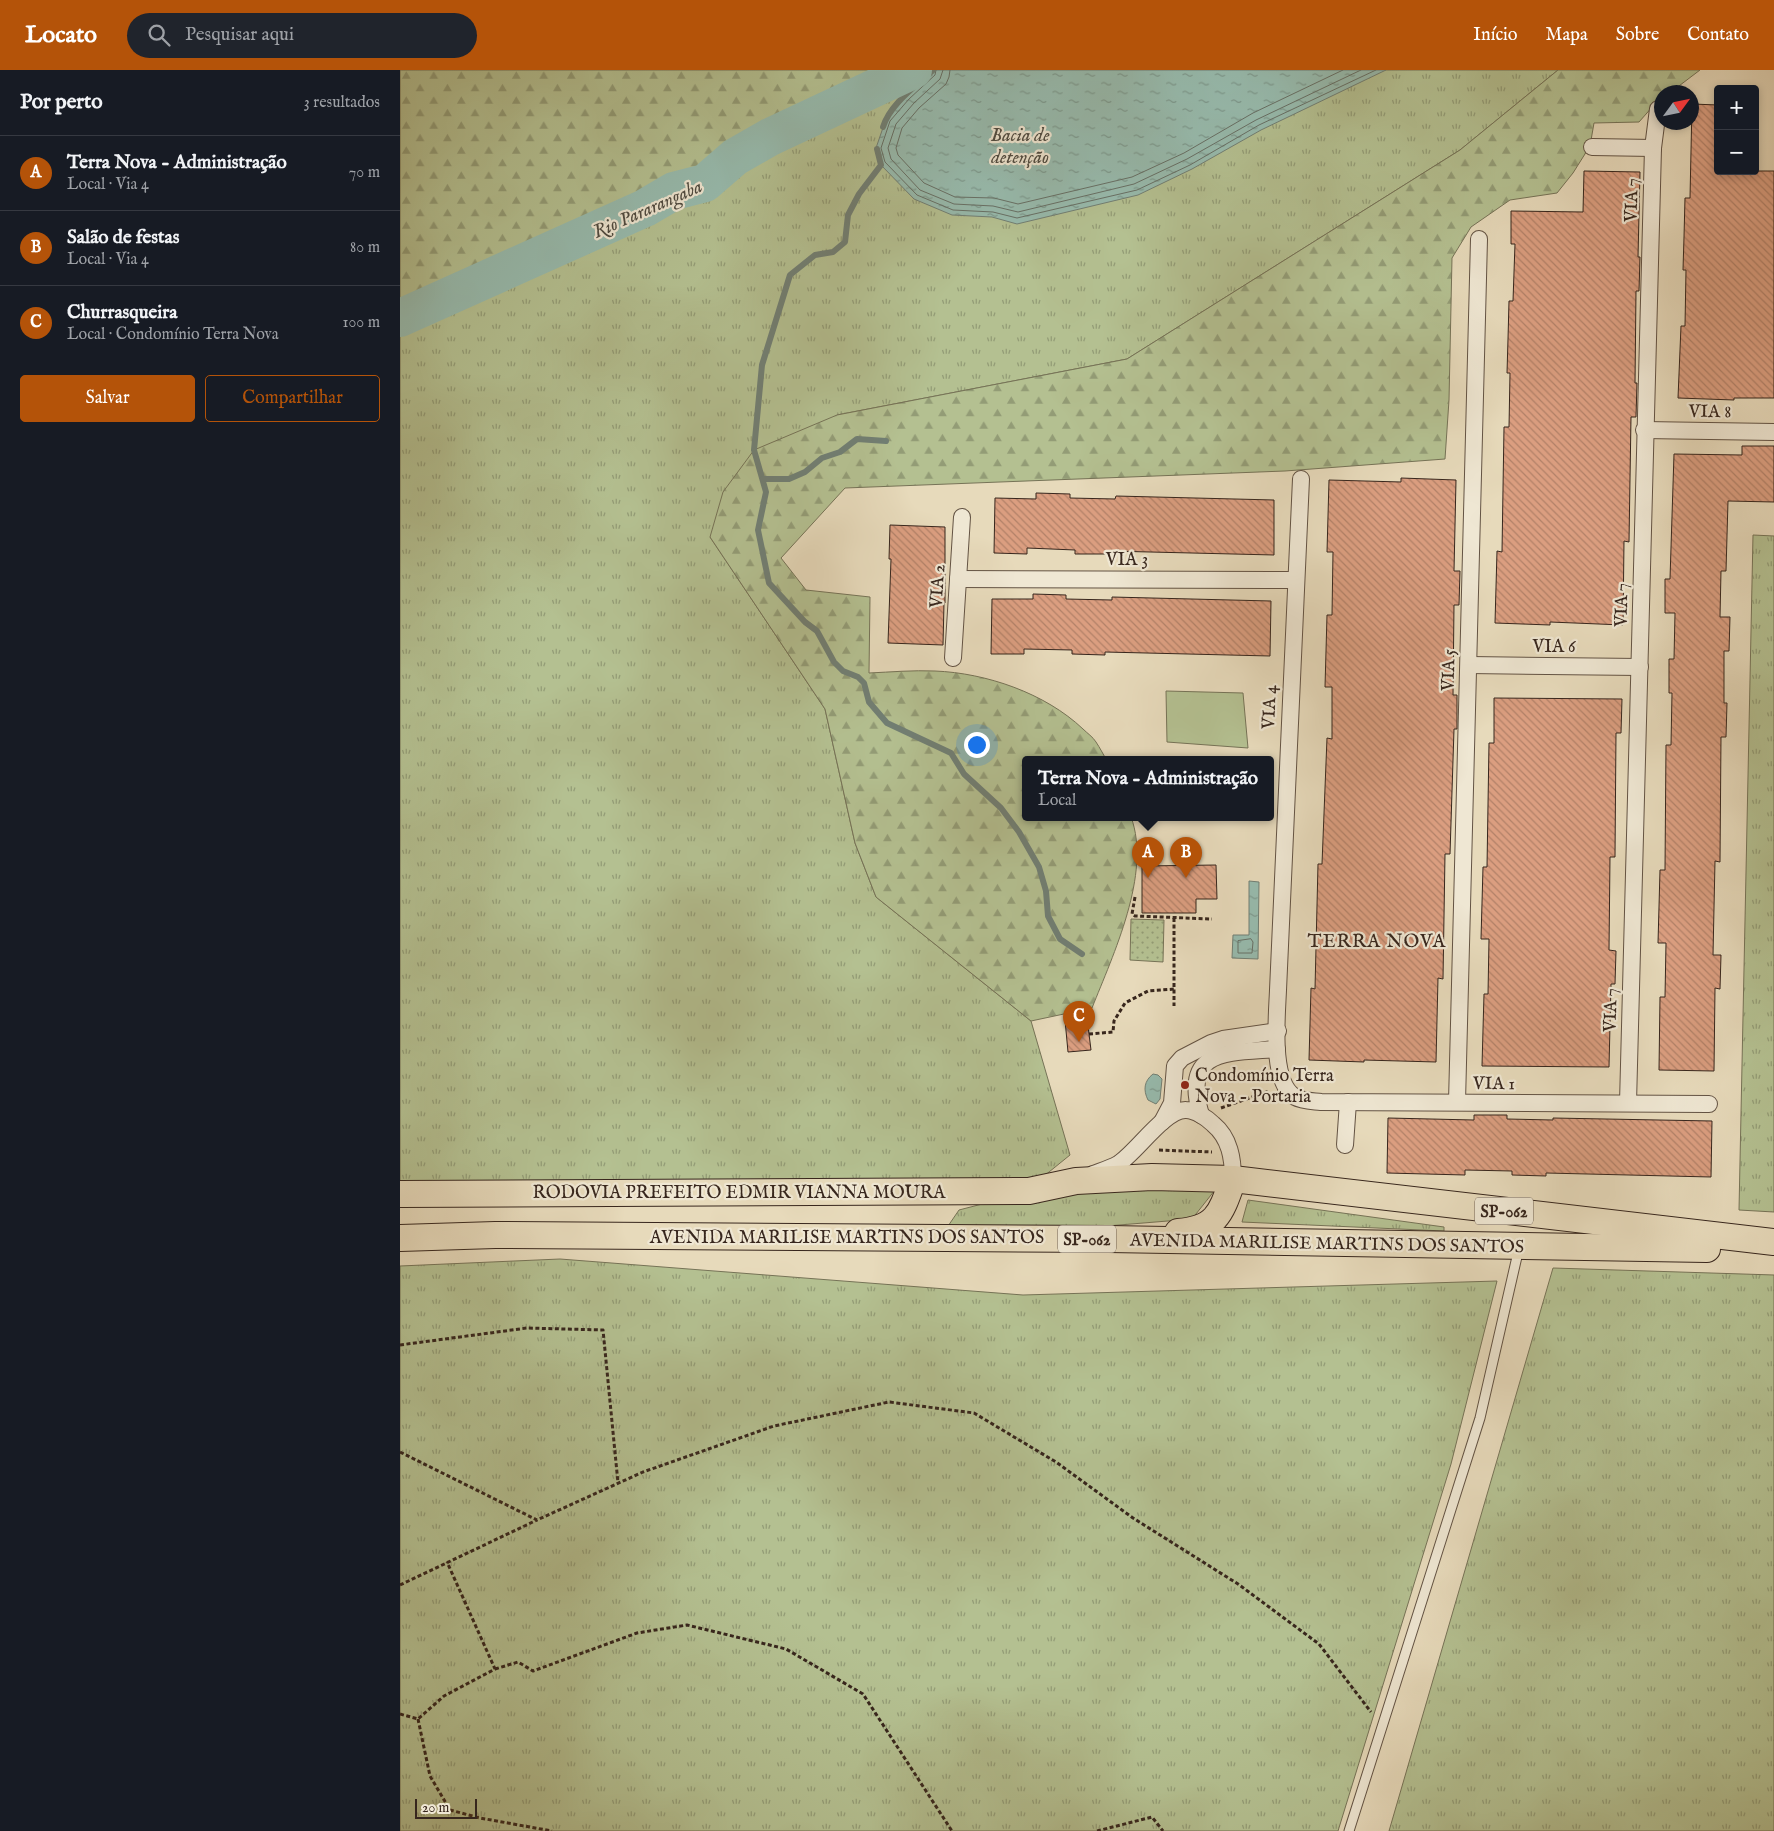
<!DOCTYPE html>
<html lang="pt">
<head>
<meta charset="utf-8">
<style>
	:root { --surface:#171b24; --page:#20242c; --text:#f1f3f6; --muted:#9ea1a6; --line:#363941; --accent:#b45309 }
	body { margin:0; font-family:"IM FELL English",serif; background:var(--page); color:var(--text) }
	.controls { position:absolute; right:15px; top:15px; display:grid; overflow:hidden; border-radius:5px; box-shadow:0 2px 8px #0003 }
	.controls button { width:45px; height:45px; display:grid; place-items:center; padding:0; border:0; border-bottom:1px solid var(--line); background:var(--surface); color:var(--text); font:25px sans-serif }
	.compass { position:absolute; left:1254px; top:15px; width:45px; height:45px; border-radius:50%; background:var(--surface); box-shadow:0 2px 8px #0003; rotate:57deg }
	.scale { position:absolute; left:15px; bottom:12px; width:62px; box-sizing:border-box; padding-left:5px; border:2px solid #37261d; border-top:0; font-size:14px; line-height:18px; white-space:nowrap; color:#37261d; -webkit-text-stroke:4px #efe7d3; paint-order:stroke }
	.you { position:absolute; left:576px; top:674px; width:18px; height:18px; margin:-12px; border:4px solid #fff; border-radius:50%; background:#1a73e8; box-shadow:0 0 0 8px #1a73e833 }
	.badge { display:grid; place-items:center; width:32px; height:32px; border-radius:50%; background:var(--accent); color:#fff; font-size:16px; font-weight:700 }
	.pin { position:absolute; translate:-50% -41px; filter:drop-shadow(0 1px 2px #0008) }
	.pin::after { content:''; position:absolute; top:26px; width:18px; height:15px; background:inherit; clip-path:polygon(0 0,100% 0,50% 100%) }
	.popup { position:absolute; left:622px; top:686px; width:252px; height:65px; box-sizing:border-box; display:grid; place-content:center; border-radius:5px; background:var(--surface); filter:drop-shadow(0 1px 4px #0005); font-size:16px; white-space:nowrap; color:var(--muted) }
	.popup b { font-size:19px; color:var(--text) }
	.popup::after { content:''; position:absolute; left:50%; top:100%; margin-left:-10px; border:10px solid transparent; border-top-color:var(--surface) }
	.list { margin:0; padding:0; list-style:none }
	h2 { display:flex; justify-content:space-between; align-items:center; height:65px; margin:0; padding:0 20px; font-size:21px }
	h2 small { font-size:16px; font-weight:400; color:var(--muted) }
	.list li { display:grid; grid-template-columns:32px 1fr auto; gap:15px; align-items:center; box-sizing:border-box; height:75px; padding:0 20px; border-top:1px solid var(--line) }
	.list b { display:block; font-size:19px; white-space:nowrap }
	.list p { margin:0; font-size:16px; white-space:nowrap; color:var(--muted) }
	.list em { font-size:16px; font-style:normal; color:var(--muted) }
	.actions { display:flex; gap:10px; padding:15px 20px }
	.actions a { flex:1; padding:11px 0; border:1px solid var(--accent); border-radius:5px; text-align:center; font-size:18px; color:var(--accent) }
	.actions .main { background:var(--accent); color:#fff }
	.icon { flex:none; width:28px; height:28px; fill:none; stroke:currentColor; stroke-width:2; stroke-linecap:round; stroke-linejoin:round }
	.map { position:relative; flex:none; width:1374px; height:1761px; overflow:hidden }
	header { display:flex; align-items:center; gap:30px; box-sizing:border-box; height:70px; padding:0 25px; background:var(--accent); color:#fff }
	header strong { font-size:24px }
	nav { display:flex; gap:28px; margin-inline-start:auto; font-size:18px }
	.search { width:350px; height:45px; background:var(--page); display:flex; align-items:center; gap:12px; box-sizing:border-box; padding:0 18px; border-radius:28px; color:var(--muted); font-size:19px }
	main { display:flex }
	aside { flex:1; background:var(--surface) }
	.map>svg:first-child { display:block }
	.grass { fill:url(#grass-tufts); stroke:#767357 }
	.forest { fill:url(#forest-firs); stroke:#767357 }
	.park { fill:url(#park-dots); stroke:#767357 }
	.pitch { fill:#b4c091; stroke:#767357 }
	.water { fill:url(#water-ripples); stroke:#717f74 }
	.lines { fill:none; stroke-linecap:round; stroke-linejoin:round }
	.shore { stroke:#677066; stroke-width:1 }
	.stream { stroke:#717f74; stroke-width:6 }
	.river { stroke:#97bbae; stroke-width:38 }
	.building { fill:url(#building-back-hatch); stroke:#37261d }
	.service-casing { stroke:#635344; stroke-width:11 }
	.minor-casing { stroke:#635344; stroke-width:18 }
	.primary-casing { stroke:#37261d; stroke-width:28 }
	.path { stroke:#37261d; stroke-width:3; stroke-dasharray:4 2.5; stroke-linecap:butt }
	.service { stroke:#efe7d3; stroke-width:9 }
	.minor { stroke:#efe7d3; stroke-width:16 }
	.primary { stroke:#e7dabb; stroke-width:26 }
	.poi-dot { fill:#8f2418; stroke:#efe7d3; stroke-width:2 }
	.labels { text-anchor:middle; stroke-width:4.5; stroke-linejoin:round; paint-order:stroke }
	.shield { fill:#efe7d3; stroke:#6e6054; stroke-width:1 }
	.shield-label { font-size:16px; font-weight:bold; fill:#37261d }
	.street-label { font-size:18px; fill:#37261d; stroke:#efe7d3 }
	.poi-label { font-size:18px; fill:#37261d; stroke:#efe7d3; text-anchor:start }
	.water-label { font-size:19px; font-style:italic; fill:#4f4b41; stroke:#efe7d3 }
	.neighbourhood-label { font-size:19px; letter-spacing:1px; fill:#37261d; stroke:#efe7d3 }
</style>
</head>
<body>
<header>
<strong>Locato</strong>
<div class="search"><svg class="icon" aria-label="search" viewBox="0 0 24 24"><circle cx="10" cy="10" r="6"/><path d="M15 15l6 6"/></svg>Pesquisar aqui</div>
<nav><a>Início</a><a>Mapa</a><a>Sobre</a><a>Contato</a></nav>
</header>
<main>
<aside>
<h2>Por perto<small>3 resultados</small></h2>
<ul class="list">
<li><span class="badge">A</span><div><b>Terra Nova - Administração</b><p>Local · Via 4</p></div><em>70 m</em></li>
<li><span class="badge">B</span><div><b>Salão de festas</b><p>Local · Via 4</p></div><em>80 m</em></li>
<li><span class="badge">C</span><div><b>Churrasqueira</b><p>Local · Condomínio Terra Nova</p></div><em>100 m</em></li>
</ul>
<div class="actions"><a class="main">Salvar</a><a>Compartilhar</a></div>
</aside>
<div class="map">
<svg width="1374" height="1761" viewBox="0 0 1374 1761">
	<defs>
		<pattern id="grass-tufts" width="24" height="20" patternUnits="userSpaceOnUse" patternTransform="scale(1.25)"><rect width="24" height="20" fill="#b4c091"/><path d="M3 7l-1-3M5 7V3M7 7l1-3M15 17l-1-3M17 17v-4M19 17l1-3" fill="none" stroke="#939c76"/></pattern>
		<pattern id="forest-firs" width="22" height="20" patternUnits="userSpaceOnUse" patternTransform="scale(1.25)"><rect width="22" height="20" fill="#b4c091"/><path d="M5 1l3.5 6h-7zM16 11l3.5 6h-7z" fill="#939c76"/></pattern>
		<pattern id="park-dots" width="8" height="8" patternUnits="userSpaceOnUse" patternTransform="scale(1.25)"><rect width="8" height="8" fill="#b4c091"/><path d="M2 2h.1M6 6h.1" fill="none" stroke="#939c76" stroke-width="1.8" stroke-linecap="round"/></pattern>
		<pattern id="water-ripples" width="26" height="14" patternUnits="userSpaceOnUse" patternTransform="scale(1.25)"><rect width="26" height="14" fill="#97bbae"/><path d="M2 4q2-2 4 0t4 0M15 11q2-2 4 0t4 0" fill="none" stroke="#7c988d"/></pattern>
		<pattern id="building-back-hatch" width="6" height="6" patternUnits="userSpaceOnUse" patternTransform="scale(1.25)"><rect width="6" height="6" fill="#db9e80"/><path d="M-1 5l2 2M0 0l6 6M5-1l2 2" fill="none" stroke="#b28168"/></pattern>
	</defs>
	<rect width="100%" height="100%" fill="#e7dabb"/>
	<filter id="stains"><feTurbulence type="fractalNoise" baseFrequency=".004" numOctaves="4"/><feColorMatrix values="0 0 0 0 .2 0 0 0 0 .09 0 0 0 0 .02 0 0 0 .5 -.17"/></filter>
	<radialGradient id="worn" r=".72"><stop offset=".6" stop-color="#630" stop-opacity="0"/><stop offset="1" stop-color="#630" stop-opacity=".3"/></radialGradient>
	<g class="grass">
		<path d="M513,0H1158L1060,80L727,289L437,345L310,467L425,639L455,773L476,827L631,951L670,1085L628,1119L0,1128V248L245,139L274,121L305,113L335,87L370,67Z"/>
		<path d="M1353,465L1374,466V1142L1339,1140Z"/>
		<path d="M692,1118L815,1120L792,1149L707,1156L546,1159L559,1140L586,1133Z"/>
		<path d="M848,1130L1044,1157V1161L842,1152Z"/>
		<path d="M160,1189L623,1225L1097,1211L1051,1394L938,1761H0V1196Z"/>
		<path d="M1153,1198L1374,1205V1761H989Z"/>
	</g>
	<g class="forest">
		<path d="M0,0H515L370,67L335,87L305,113L274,121L245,139L0,253Z"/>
		<path d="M1158,0H1300L1271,22H1262L1261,29L1254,35L1239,52L1194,53L1190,76L1173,103L1157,123L1110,130L1071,157L1052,188L1049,330L1045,389L885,401L445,418L381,488L406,520L470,527L469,603C491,602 513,600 535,601C586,603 645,623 683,659C687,663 693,667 696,672C700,678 703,684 706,689H626V747H731C752,803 713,885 692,938L631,951L476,827L455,773L425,639L310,467L323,422L354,380L437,345L727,289L1060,80Z"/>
	</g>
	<path class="park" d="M731,849L764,850L763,892L730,890Z"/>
	<path class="pitch" d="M766,621L843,623L848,678L767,672Z"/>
	<g class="water">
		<path d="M533,0H986L861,60L792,99L738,125L617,154L592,147L552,145L514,129L481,95L476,78L486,49L506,25Z"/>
		<path d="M849,811L859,812L858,889L832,888L833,865H849Z"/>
		<path d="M753,1004L758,1005L762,1009L760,1029L756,1034L748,1030C743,1020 744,1011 753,1004Z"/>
	</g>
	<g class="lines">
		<g class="shore">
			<path d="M536,0L535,5L509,29L490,51L481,78L485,92L517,125L553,140L593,142L617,148L737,120L790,95L859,55L976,0"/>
			<path d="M543,0L540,9L514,33L496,54L488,78L491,89L520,120L554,134L593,136L618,142L734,114L787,89L856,50L961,0"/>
			<path d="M550,0L549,7L546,14L519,38L502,58L496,78L498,85L524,113L555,127L594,128L618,134L732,107L784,83L853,43L943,0"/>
			<path d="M851,869L853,872L852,883H838V871Z"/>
		</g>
		<g class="stream">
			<path d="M483,57C490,34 516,16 533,0"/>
			<path d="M477,79L481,95L459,124L448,145L445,172L433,182L415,185L390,205L362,295L354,380L366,422L358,460L369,513L405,552L417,561L434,592L443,601L458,607L464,613L469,632L487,653L551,683L564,704L601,738L619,762L639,797L646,821L648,846L660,869L682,884"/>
			<path d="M363,409H389L405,402L422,388L440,382L457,369L486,371"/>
		</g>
		<path class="river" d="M0,248L245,138L274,121L305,113L335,87L370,67L513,0"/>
	</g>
	<g class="building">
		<path d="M1292,34L1318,35V101H1374V328H1334V330L1278,328L1281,256H1285L1286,200H1283L1284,167L1285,128H1290Z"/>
		<path d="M1184,101L1240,102L1238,187H1240L1239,221H1236L1235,313H1237L1236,347H1231L1229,472L1224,471L1223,555L1150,552V555L1095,553L1097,481L1102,482L1104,357H1109L1110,303H1107L1108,269L1109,231H1113L1115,174H1111V141L1183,142Z"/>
		<path d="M1342,376H1374V432L1328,431L1326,501H1321L1320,547H1330L1329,581H1324V633H1327L1326,667H1321L1320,792L1315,791L1313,885H1321L1320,919L1315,918L1314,1001L1259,1000L1260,927H1265L1266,873H1258L1260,800H1265L1266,675H1271L1272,623H1269V589H1274L1275,543H1265V509H1270L1274,384L1342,385Z"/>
		<path d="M1001,408L1056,410L1054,501H1060L1059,535H1054L1053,625H1057V659H1054L1050,784H1045L1043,909L1038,908L1036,992L964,990V992L909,990L911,918L915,919L918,794H922L927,668L932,669V617H925L927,545H932L933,482H927L929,410L1001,412Z"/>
		<path d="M636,423L670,424V428L715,429L716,426L874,430V485L709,481V484H675V480L627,478V484L594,483L595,428L636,429Z"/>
		<path d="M490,455L545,457V533H544L543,575L488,573L491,489H489Z"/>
		<path d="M633,524L666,525V529L712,530V527L871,531L870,586L705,582V585L672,584V580L624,579V584H591L592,529H633Z"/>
		<path d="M1094,628L1222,629L1221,663H1216L1215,787H1210L1209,880L1216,881L1215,914H1211L1209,997L1082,996L1084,924H1088L1089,869H1081L1083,797H1087L1089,673H1094Z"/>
		<path d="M816,795L817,829H796V843H742V796Z"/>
		<path d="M687,948L691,980L668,982L665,950Z"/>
		<path d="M1074,1045H1107V1049L1153,1050V1048L1312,1051L1311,1107L1146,1103V1106L1112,1105V1101L1065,1100V1105L987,1103L988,1048L1074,1050Z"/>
	</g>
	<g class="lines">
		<defs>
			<path id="service" d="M949,1761L1080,1348L1119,1178"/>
			<g id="minor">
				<path d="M1192,77L1253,78"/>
				<path d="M1244,360L1374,362"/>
				<path d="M901,409L878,920C877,947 870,1012 895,1027C902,1031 913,1031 921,1032L1309,1034"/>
				<path d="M558,509L895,510"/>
				<path d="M553,588L562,447"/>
				<path d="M1069,595L1240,597"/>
				<path d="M1057,1032L1079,169"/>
				<path d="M1228,1033L1253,78L1258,39"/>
				<path d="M801,1045C781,978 828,983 877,979"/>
				<path d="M762,1052L772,1033L775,996L782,988L811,973L823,969L878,961"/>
				<path d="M945,1075L948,1032"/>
				<path d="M693,1104C701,1101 711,1098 718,1094C736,1083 765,1039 786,1040C795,1040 807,1048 813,1054C830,1068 833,1089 833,1109"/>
			</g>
			<g id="primary">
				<path d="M0,1124L629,1121L676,1111L752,1107L833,1109L1374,1172"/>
				<path d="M778,1162C817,1159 821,1143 833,1109"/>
				<path d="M0,1168L95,1165L709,1169L1307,1179"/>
			</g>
		</defs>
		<use href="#service" class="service-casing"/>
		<use href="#minor" class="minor-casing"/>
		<use href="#primary" class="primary-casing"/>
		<g class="path">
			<path d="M735,827L732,844L735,846L812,849"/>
			<path d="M774,848V936"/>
			<path d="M689,964L713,962L714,951L725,933L748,921L775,919"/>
			<path d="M826,1005L863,1006"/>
			<path d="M821,1038L869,1021"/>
			<path d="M759,1080L812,1082"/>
			<path d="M0,1275L127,1258L203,1260L218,1413"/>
			<path d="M0,1382L137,1450L243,1402L374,1356L489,1332L574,1343L656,1392L733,1448L838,1514L919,1574L971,1642"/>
			<path d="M0,1515L137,1450"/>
			<path d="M95,1599L118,1592L133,1601L237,1563L287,1555L386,1579L463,1624L552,1761"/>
			<path d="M0,1644L18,1649L44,1626L95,1599L47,1492"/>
			<path d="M18,1649L30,1706L50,1740L80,1748L152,1761"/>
			<path d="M697,1761L752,1747L763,1761"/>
		</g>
		<use href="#service" class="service"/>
		<use href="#minor" class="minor"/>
		<use href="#primary" class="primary"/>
	</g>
	<circle class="poi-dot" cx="785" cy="1015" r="5"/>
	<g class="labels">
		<g class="shield">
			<rect x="1075" y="1127.5" width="58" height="27" rx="4"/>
			<rect x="658" y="1155.5" width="58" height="27" rx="4"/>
		</g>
		<g class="shield-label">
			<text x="1104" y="1147">SP-062</text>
			<text x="687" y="1175">SP-062</text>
		</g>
		<g class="street-label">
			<text transform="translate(1231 130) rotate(-88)" y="6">VIA 7</text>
			<text transform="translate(1310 341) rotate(1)" y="6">VIA 8</text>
			<text x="727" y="495">VIA 3</text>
			<text transform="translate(537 516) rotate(-86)" y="6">VIA 2</text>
			<text transform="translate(1221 535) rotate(-89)" y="6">VIA 7</text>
			<text x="1154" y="582">VIA 6</text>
			<text transform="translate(1048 600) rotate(-88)" y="6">VIA 5</text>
			<text transform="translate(869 637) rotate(-87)" y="6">VIA 4</text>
			<text transform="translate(1210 940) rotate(-88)" y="6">VIA 7</text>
			<text transform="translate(1094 1013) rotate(1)" y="6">VIA 1</text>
			<text x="339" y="1128">RODOVIA PREFEITO EDMIR VIANNA MOURA</text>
			<text x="447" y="1173">AVENIDA MARILISE MARTINS DOS SANTOS</text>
			<text transform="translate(927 1173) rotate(1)" y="6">AVENIDA MARILISE MARTINS DOS SANTOS</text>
		</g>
		<g class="poi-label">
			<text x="795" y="1011">Condomínio Terra<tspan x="795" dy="21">Nova - Portaria</tspan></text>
		</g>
		<g class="water-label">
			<text x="620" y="71">Bacia de<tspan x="620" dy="22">detenção</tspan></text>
			<text transform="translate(247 138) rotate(-24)" y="7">Rio Pararangaba</text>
		</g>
		<g class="neighbourhood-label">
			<text x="977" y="877">TERRA NOVA</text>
		</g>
	</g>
	<rect width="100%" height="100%" filter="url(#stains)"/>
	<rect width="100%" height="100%" fill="url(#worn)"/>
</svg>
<div class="controls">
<button>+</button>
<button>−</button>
</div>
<svg class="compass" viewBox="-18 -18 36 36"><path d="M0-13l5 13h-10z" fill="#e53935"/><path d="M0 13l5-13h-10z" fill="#9ea1a6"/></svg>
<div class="scale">20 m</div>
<div class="you"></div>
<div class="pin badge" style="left:748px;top:808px">A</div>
<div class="popup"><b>Terra Nova - Administração</b>Local</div>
<div class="pin badge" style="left:786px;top:808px">B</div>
<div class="pin badge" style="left:679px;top:972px">C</div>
</div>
</main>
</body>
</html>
